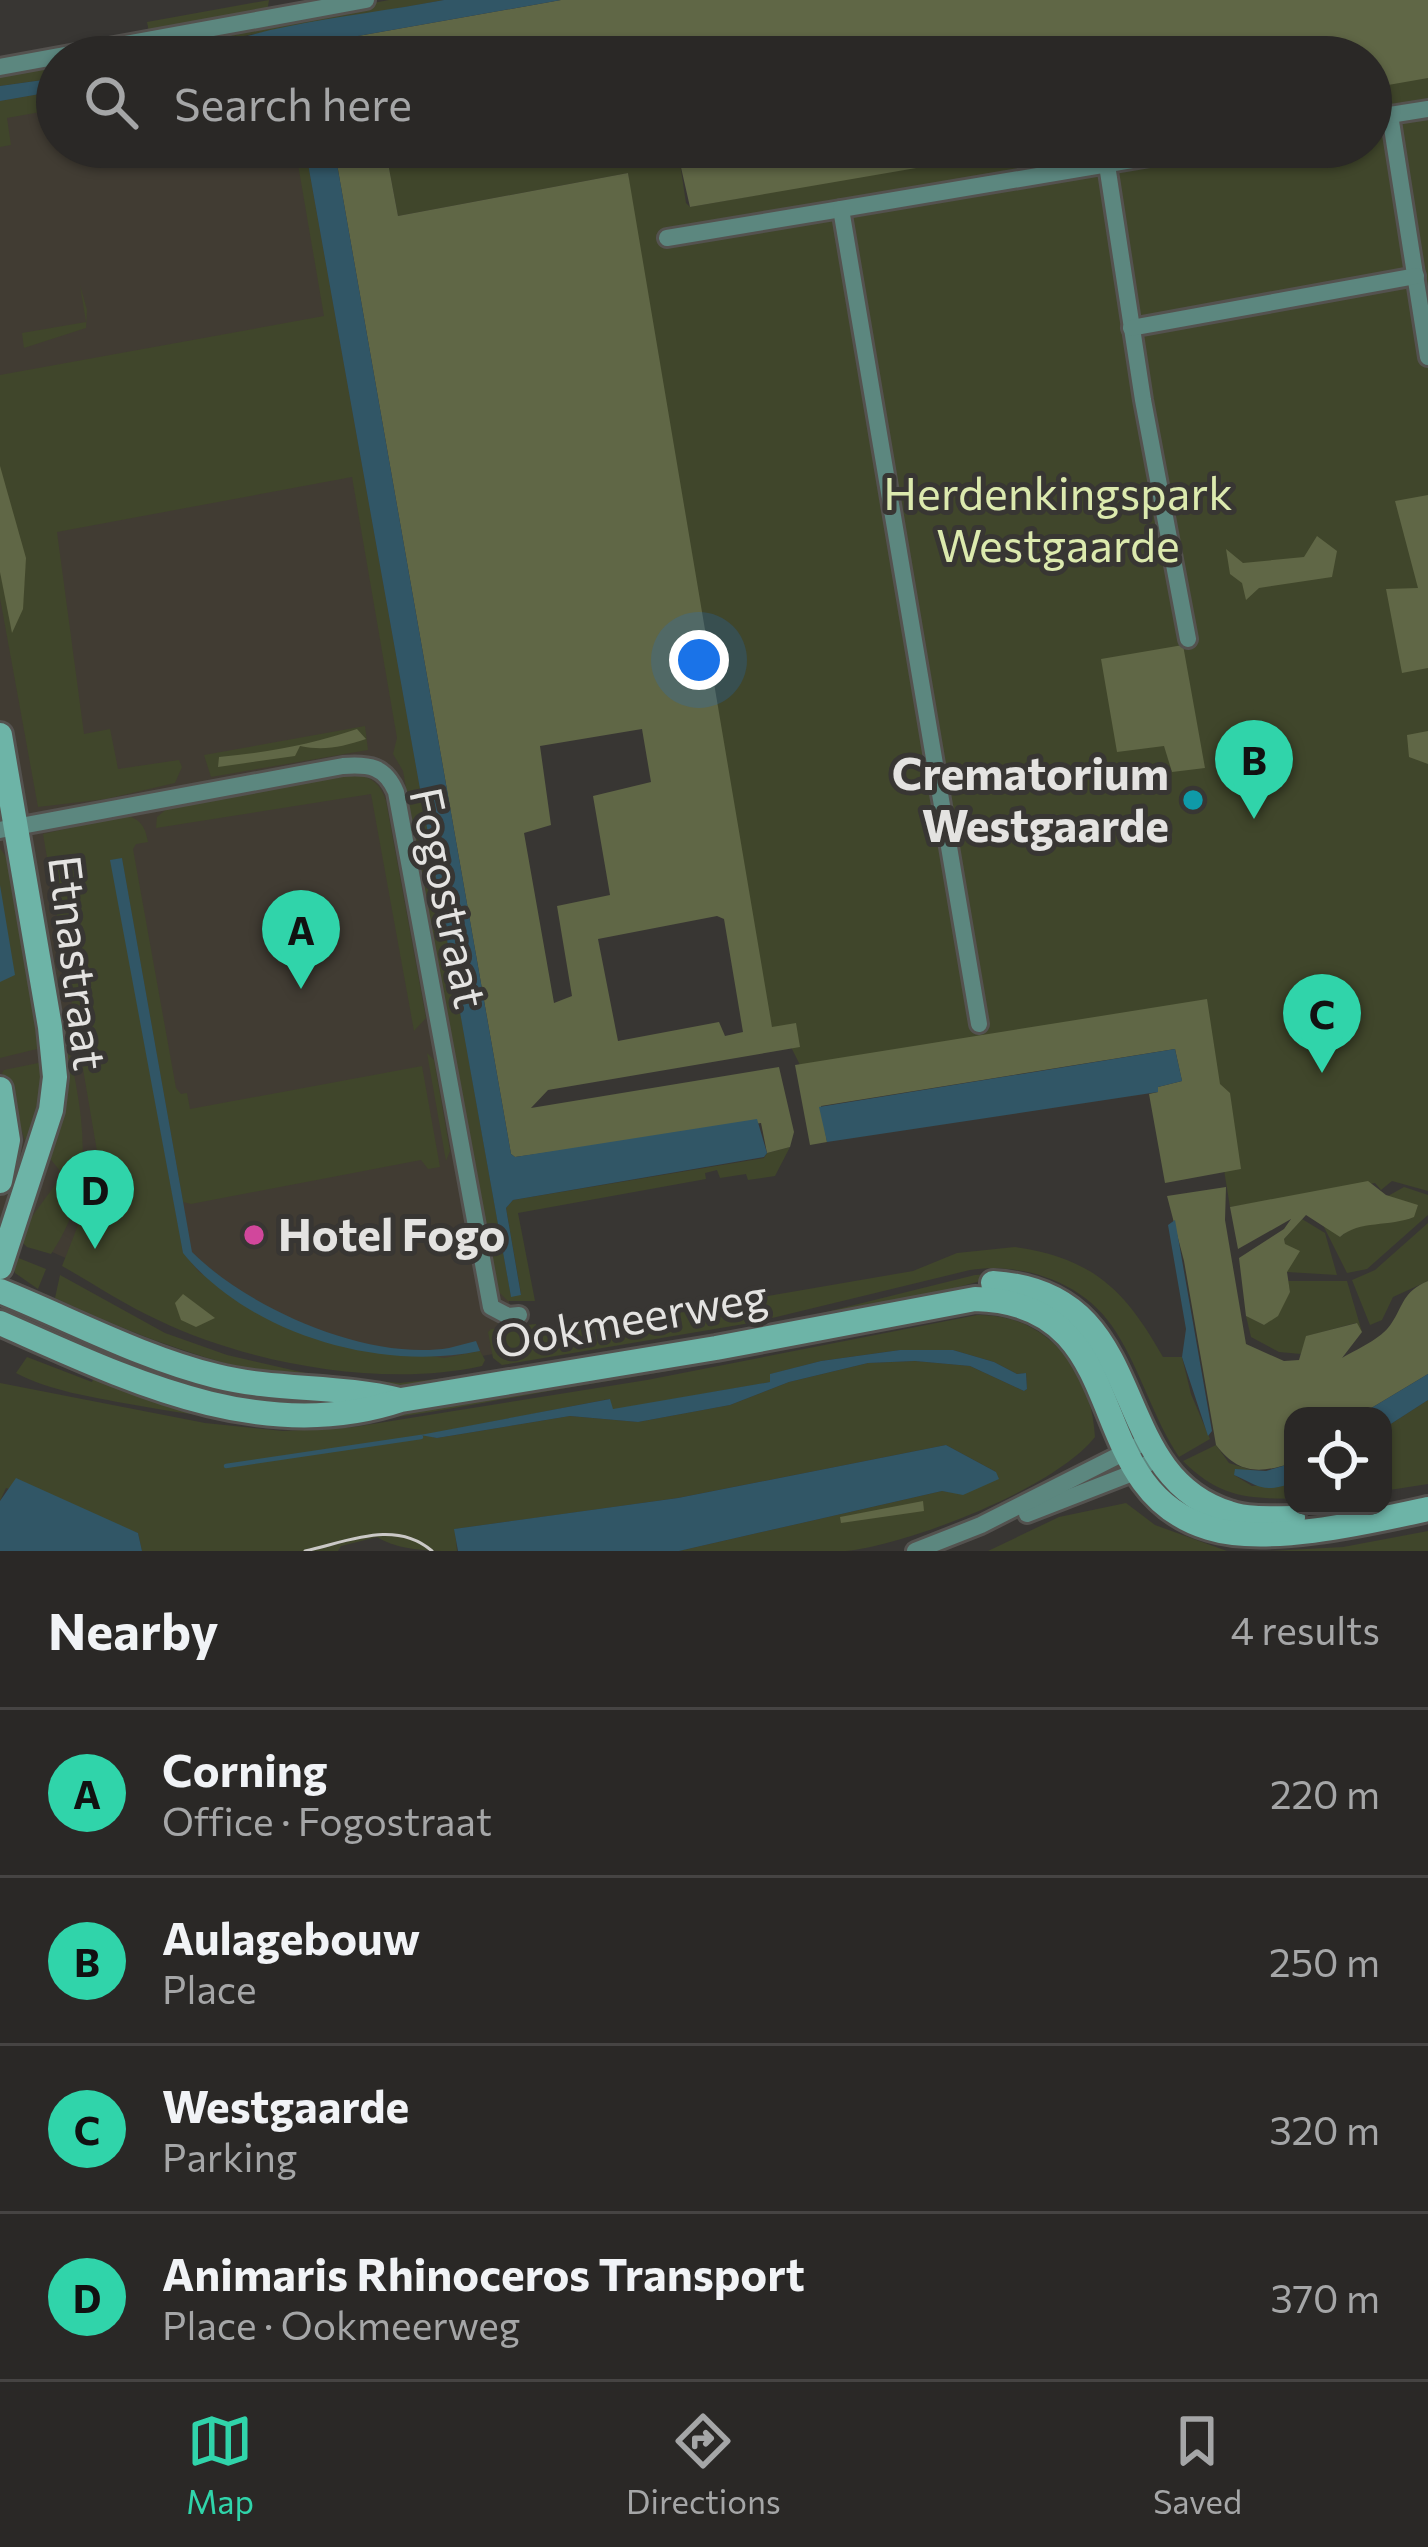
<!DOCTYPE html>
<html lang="en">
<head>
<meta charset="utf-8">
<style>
	:root { --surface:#2a2826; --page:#363432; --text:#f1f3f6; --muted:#a5a6a7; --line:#464443; --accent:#30d4aa }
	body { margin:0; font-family:Commissioner,sans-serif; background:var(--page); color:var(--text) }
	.controls { position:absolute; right:36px; bottom:36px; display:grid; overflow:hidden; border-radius:24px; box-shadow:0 3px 9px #0004 }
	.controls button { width:108px; height:108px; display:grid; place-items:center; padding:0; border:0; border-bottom:3px solid var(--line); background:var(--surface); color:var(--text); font:60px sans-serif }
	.you { position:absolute; left:699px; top:660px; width:42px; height:42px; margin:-30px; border:9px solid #fff; border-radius:50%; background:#1a73e8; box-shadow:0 0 0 18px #1a73e833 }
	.badge { display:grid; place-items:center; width:78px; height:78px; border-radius:50%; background:var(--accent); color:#111; font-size:39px; font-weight:700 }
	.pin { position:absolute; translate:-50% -99px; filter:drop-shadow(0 3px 6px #0008) }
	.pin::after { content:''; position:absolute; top:63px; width:42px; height:36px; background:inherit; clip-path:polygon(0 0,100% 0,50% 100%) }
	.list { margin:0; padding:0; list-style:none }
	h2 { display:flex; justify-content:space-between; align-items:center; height:156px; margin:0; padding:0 48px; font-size:51px }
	h2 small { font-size:39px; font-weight:400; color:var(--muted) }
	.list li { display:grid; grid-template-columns:78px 1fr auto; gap:36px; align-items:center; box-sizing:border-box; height:168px; padding:0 48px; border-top:3px solid var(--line) }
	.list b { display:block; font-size:45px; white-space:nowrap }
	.list p { margin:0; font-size:39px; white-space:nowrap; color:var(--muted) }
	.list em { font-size:39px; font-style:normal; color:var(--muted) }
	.icon { flex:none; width:66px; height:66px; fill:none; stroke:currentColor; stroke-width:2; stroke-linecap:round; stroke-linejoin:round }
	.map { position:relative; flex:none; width:1428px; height:1551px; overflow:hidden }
	.search { position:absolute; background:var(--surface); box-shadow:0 3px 9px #0004; left:36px; right:36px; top:36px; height:132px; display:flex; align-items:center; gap:30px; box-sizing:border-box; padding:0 42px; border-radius:66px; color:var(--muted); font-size:45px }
	.sheet { height:828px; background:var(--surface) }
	nav { display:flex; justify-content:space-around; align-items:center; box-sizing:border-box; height:168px; border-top:3px solid var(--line); background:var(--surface); font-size:33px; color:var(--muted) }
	nav a { display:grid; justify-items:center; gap:6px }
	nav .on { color:var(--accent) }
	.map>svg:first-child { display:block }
	.built { fill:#413c33 }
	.green { fill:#40462b; fill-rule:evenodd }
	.forest { fill:#606746; fill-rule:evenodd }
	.water { fill:#315666 }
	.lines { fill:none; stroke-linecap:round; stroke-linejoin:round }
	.stream { stroke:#315666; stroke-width:4.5 }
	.street-casing { stroke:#54524f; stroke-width:22 }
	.secondary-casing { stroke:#54524f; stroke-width:30 }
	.street { stroke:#5c877f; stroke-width:16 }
	.secondary { stroke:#6db4a7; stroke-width:24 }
	.tram { stroke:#cac8c6; stroke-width:3 }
	.culture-dot { fill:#0f9aa8; stroke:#383633; stroke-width:4.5 }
	.hotel-dot { fill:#d1479c; stroke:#383633; stroke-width:4.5 }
	.labels { text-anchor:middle; stroke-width:10; stroke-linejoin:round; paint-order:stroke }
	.park-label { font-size:45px; fill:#dceaae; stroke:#383633 }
	.poi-label { font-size:45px; font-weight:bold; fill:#e4e3e1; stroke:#383633; text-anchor:end }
	.street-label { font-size:45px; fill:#e4e3e1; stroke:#383633 }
</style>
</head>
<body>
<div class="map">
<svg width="1428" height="1551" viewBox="0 0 1428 1551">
	<rect width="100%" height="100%" fill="#383633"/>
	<path class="built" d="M57,84V147H319L517,1350L446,1362L365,1365L70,1260L0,1229V94Z"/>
	<g class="green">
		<path d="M269,0L267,12L149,32L147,22Z"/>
		<path d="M389,0H444L238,37C190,60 138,57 86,57Z"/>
		<path d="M55,64L50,79L0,86V74Z"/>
		<path d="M1428,68V1191L1392,1181L1381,1190L1375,1183L1230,1207L1200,1022L808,1081L781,1027L772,1028L765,995L634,228L628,173L398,216L385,147H642L646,168L680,163L686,203L690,207L773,192L947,147H1371V78Z"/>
		<path d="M57,91V109L7,118L11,145L0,147V101Z"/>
		<path d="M295,147H305L511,1296L521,1294L506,1208L513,1200L764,1158L767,1153L790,1147L775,1176L748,1180L746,1174L720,1178L717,1170L705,1173L706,1179L518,1213L535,1301H508L497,1290L403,771L393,754L397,738L352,477L57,532L84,734L110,729L118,769L179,760L182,767L175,783L106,799L38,807L0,598V375L324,316Z"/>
		<path d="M80,285L87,310L86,328L24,348L22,333L86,322Z"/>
		<path d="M365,726L368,750L211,777L204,755Z"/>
		<path d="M349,774C369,775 380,782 386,801L426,1018L414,1031L371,794L156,828L157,817L169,807Z"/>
		<path d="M126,815C141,820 145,826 148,842L136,844L133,849L176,1088L181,1094L187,1093L190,1109L422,1066L440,1167L428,1169L421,1160L191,1204L183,1202L122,859L111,860L183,1252L199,1272L300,1333L444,1358L480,1351L485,1360L482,1366C383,1388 249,1364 158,1320C125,1305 94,1284 62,1266L95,1182L98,1157L43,834Z"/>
		<path d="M0,848L10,863L17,862L41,1048L0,1058Z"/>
		<path d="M62,1012C77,1098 105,1174 51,1254L27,1247L17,1237L58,1181L60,1171L45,1152L55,1013Z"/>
		<path d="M427,1053L434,1060L450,1151L446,1161Z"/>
		<path d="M43,1062L47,1095L27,1146L2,1073L4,1070Z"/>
		<path d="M1404,1187L1428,1195V1215L1367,1269L1347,1273L1321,1221L1340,1237L1352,1227L1418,1206L1388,1196Z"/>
		<path d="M1302,1219L1325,1233L1337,1275L1287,1272L1284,1239Z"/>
		<path d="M1428,1223V1281L1393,1297L1382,1320L1370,1325L1352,1280L1375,1270Z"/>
		<path d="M1015,1247C1093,1258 1125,1290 1163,1357H1182L1191,1394L1210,1439L1179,1457C1153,1418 1141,1371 1116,1332C1086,1283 1025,1262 970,1270L756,1322L502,1365L493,1358L488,1332L491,1329L536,1324L540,1335L913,1271L957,1253Z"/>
		<path d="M11,1255L46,1269L38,1289L15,1273Z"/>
		<path d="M1013,1273C1093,1286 1115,1344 1146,1409L992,1278L921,1297C813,1318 705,1338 597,1359C529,1372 458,1391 388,1389C273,1386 158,1347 55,1298L60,1275L165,1333L227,1355L314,1375L400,1383L508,1371L790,1321L975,1275Z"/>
		<path d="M1288,1281H1347L1362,1332L1356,1323L1307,1336L1301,1354L1279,1352L1251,1337L1246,1316L1264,1325L1290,1292Z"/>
		<path d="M995,1303C1063,1310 1089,1369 1111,1427L1100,1425C1086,1380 1069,1328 1018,1313C964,1298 852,1335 795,1347C712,1365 628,1377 544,1392C464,1406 382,1424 301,1424C243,1423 186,1414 129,1404C92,1397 50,1391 16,1373L27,1357L92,1382L94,1377L209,1413L280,1420L348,1417L479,1398L801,1340L954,1307Z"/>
		<path d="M977,1315C1045,1313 1092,1370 1095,1437C1055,1488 911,1544 846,1551C792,1551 734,1551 679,1551L942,1491L963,1494L996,1472L946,1445L678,1498L455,1529L457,1551C432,1551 399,1551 377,1537L341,1546L338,1551H142L138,1533L6,1488L0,1501V1383L205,1423L283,1431L354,1427L647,1380ZM900,1350H953L994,1362L1017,1374L1026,1373L1027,1389L1024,1391L970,1366L915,1361L868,1363L789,1382L730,1405L638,1422L570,1416L437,1438L424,1435L609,1399L612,1410L771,1382V1374L821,1361Z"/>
		<path d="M1428,1400V1484L1383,1491V1429Z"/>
		<path d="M1216,1445L1229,1463L1258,1472L1234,1475L1252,1486L1293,1483V1499C1245,1498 1219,1497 1183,1461Z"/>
		<path d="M1126,1503L1155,1525L1227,1551H988L1059,1517Z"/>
		<path d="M1428,1531V1551H1269L1343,1547Z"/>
	</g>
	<g class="forest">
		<path d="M561,0H1428V78L1371,88V57H612L605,52L578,57H318L324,42Z"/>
		<path d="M334,147H385L398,216L628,173L772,1027L796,1023L800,1047L548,1090L531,1108L779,1067L794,1132L790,1147L767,1153L761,1123L515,1157L511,1154ZM642,729L651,782L593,796L610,895L557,906L572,996L554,1003L524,833L551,825L540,746ZM717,916L724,919L743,1032L725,1036L719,1022L618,1041L598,939Z"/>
		<path d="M651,147H1038L690,207L680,163L654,167Z"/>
		<path d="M0,466L26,558L23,609L12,633L0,572Z"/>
		<path d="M1428,495V668L1402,673L1386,589L1418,588L1395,501Z"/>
		<path d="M1317,536L1337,551L1332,577L1259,588L1246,600L1242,583L1230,574L1226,549L1243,563L1304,557Z"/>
		<path d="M1183,645L1205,768L1172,772L1164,746L1117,752L1101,659Z"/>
		<path d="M357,729L366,739C342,747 324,751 300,746L295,756L218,767L219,757C266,753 313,744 357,729Z"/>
		<path d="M1428,731V764L1409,757L1407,735Z"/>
		<path d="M1207,999L1220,1084L1230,1093L1241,1169L1165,1183L1149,1094L1158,1092V1087L1182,1081L1175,1049L821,1106L827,1142L810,1145L795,1065Z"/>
		<path d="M1368,1181L1386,1195L1418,1205L1414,1217C1390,1227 1359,1220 1340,1237L1306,1215L1284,1239L1285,1244L1300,1251L1287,1272L1290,1292L1278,1316L1264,1325L1246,1316L1239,1258L1284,1229L1291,1219L1238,1249L1230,1207Z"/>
		<path d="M1226,1187L1225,1220L1246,1344L1284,1361L1299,1360L1306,1336L1357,1323L1362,1332L1342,1358C1357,1349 1381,1339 1391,1324C1404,1305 1402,1292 1428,1281V1374L1358,1416H1293V1463C1260,1473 1239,1475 1216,1445L1184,1261L1167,1196Z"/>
		<path d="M183,1294L215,1318L196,1327L181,1320L175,1303Z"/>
		<path d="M923,1501L924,1511L841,1523L840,1517Z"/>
	</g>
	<g class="water">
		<path d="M444,0H561L324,42L318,57H289L282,49L242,57H166C207,49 244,35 285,27C338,16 391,10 444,0Z"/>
		<path d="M57,78V91L0,101V86Z"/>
		<path d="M305,147H334L511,1154L515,1157L757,1119L767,1153L764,1157L513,1200L506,1208L521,1295L511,1297Z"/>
		<path d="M122,858L192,1252C249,1309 368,1361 449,1348C458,1346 467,1343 476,1341L480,1351C379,1372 249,1334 183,1253L110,860Z"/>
		<path d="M0,885L15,975L0,982Z"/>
		<path d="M1175,1049L1182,1081L1158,1087V1092L827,1142L819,1107Z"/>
		<path d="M1175,1220L1212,1431L1208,1436L1182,1357L1186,1329L1168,1225Z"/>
		<path d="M900,1350H953L994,1362L1017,1374L1026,1373L1027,1389L1024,1391L970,1366L915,1361L868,1363L789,1382L730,1405L638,1422L570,1416L437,1438L420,1435L610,1399L613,1409L770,1382V1374L821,1361Z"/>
		<path d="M1428,1374V1400L1383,1429V1416H1358Z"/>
		<path d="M946,1445L996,1472L999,1479L963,1495L942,1491L679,1551H458L454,1529L678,1498Z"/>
		<path d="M1293,1463V1483C1262,1493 1261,1487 1234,1475L1235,1469L1266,1471Z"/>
		<path d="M16,1478L138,1533L142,1551H0V1501Z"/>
	</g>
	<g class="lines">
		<path class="stream" d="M226,1466L421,1437"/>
		<defs>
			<g id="street">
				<path d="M0,67L366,0"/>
				<path d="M1390,115L1428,357"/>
				<path d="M1371,118L1428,109"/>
				<path d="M1107,165L1143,400L1188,639"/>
				<path d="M667,238L841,209"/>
				<path d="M1131,328L1416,276"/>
				<path d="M0,830L343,766C369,764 385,766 396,792L491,1307L508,1316L519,1315"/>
				<path d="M979,1024L841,209L1209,147"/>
				<path d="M1027,1514L1135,1472L1158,1457"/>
				<path d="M915,1551L981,1525L1149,1440"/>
			</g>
			<g id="secondary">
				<path d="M0,735L50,1027L55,1077L51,1110L0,1267"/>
				<path d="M0,1089L8,1140L0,1181"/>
				<path d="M993,1283C1156,1293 1101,1473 1229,1513C1249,1520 1272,1518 1293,1518"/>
				<path d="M0,1291C72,1320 140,1357 216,1376C276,1391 339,1385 399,1400"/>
				<path d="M0,1323C125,1378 262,1447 401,1400L716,1348L975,1299C1140,1303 1076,1488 1209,1528C1266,1546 1369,1522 1428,1509"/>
			</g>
		</defs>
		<use href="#street" class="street-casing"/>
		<use href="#secondary" class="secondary-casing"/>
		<use href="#street" class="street"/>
		<use href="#secondary" class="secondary"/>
		<path class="tram" d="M305,1551C347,1542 395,1519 432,1551"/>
	</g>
	<circle class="culture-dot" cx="1193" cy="800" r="12"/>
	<circle class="hotel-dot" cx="254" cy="1235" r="12"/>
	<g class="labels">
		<g class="park-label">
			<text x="1058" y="510">Herdenkingspark<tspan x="1058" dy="52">Westgaarde</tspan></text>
		</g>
		<g class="poi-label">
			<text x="1169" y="790">Crematorium<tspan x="1169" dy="52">Westgaarde</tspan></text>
			<text x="278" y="1251" text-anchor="start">Hotel Fogo</text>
		</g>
		<g class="street-label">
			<text transform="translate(448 898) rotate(78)" y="16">Fogostraat</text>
			<text transform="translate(77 963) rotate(83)" y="16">Etnastraat</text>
			<text transform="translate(631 1319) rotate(-10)" y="16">Ookmeerweg</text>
		</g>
	</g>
</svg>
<div class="controls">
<button><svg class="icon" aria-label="locate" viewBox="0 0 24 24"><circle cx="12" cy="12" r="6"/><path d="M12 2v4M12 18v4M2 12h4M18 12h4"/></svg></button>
</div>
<div class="you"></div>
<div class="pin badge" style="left:301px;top:989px">A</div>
<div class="pin badge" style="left:1254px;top:819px">B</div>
<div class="pin badge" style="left:1322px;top:1073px">C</div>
<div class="pin badge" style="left:95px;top:1249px">D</div>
<div class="search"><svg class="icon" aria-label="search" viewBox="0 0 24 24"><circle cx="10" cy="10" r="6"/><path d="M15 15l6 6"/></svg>Search here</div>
</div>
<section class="sheet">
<h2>Nearby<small>4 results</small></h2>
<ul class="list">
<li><span class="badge">A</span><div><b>Corning</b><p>Office · Fogostraat</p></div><em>220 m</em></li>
<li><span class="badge">B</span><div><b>Aulagebouw</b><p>Place</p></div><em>250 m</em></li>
<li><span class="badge">C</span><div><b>Westgaarde</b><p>Parking</p></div><em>320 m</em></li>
<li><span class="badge">D</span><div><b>Animaris Rhinoceros Transport</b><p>Place · Ookmeerweg</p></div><em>370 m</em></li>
</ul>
</section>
<nav>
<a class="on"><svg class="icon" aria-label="map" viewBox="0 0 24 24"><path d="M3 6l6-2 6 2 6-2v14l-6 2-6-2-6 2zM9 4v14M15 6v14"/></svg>Map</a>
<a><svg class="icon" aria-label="directions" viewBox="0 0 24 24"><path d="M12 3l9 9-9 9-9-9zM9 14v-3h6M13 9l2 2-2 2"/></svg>Directions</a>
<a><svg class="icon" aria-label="saved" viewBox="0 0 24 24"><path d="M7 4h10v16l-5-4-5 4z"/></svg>Saved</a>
</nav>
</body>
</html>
